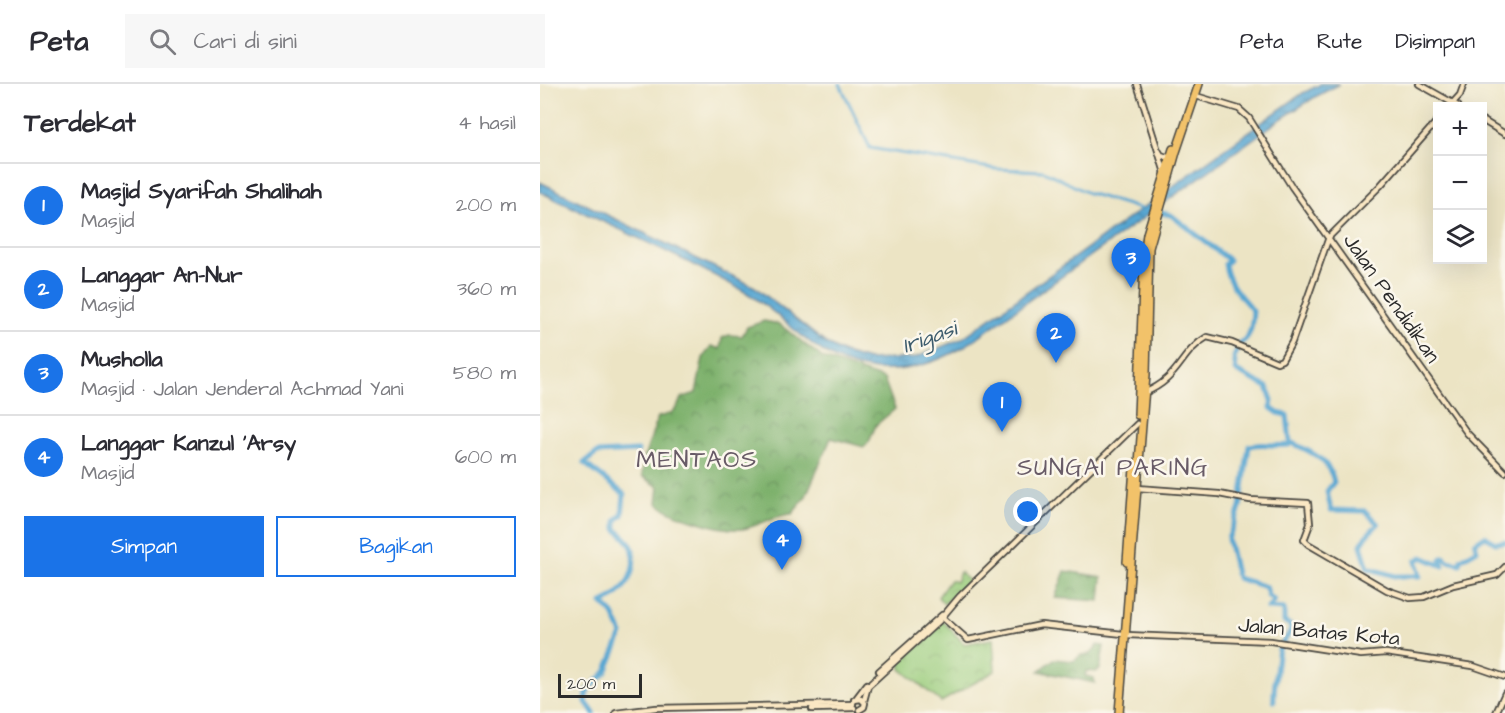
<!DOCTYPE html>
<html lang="id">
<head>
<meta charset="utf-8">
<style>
	:root { --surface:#fff; --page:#f7f7f7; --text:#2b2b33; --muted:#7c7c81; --line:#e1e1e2; --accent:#1a73e8 }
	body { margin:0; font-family:"Architects Daughter",sans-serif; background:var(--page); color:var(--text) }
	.controls { position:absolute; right:18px; top:18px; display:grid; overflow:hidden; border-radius:0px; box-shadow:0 6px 24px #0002 }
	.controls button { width:54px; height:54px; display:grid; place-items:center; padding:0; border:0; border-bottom:2px solid var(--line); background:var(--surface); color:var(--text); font:30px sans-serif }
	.scale { position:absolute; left:18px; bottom:15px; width:84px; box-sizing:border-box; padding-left:6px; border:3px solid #2b2b2b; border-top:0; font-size:16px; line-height:21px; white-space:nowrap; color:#2b2b2b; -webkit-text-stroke:4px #fbf7ec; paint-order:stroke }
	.you { position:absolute; left:488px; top:428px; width:21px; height:21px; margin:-15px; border:4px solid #fff; border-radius:50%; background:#1a73e8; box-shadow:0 0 0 9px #1a73e833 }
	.badge { display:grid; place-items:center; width:39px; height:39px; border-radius:50%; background:var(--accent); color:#fff; font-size:20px; font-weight:700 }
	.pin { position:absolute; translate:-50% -50px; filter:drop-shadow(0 2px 3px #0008) }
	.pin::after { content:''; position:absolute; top:32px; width:21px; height:18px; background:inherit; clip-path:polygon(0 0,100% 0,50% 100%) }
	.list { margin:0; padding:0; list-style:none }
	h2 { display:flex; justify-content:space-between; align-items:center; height:78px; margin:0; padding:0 24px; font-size:26px }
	h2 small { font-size:20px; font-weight:400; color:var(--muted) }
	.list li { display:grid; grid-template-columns:39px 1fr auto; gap:18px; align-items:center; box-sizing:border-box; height:84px; padding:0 24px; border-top:2px solid var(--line) }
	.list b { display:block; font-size:22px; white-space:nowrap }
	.list p { margin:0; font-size:20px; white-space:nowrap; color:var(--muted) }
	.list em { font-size:20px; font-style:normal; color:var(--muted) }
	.actions { display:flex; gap:12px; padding:18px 24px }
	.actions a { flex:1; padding:14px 0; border:2px solid var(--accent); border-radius:0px; text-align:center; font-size:21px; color:var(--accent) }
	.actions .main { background:var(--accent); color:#fff }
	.icon { flex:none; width:33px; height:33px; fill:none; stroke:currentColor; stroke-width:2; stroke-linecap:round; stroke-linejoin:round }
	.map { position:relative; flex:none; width:965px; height:629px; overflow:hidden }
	header { display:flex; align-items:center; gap:36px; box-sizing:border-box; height:84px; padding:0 30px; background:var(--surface); border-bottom:2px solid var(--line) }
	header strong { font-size:28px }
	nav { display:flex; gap:33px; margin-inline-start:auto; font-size:21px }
	.search { width:420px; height:54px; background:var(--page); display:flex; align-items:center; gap:15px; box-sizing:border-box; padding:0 21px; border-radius:0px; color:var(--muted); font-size:22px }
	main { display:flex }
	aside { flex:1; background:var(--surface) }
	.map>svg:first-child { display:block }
	.forest { fill:url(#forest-crowns); stroke:#536e4b; stroke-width:1.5 }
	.park { fill:url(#park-crowns); stroke:#627c53; stroke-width:1.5 }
	.water { fill:url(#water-ripples); stroke:#41687e; stroke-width:1.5 }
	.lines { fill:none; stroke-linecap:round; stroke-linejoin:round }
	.canal { stroke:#57a6d1; stroke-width:3 }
	.river { stroke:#57a6d1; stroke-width:5 }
	.secondary-casing { stroke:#484742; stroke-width:8 }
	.highway-casing { stroke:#484742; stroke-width:10 }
	.secondary { stroke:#fae7c3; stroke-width:4.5 }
	.highway { stroke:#f2c26a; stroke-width:7 }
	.labels { text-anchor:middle; stroke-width:5; stroke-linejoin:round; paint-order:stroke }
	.street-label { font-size:21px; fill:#2b2b2b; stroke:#fbf7ec }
	.water-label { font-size:22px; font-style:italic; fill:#3d5c6d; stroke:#fbf7ec }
	.quarter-label { font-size:24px; letter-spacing:1.5px; fill:#685b67; stroke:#fbf7ec }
</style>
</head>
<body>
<header>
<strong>Peta</strong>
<div class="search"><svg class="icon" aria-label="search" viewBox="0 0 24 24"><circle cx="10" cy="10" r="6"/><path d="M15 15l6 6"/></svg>Cari di sini</div>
<nav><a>Peta</a><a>Rute</a><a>Disimpan</a></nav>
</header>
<main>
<aside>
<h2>Terdekat<small>4 hasil</small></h2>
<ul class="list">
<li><span class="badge">1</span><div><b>Masjid Syarifah Shalihah</b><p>Masjid</p></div><em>200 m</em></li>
<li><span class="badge">2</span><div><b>Langgar An-Nur</b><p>Masjid</p></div><em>360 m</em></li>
<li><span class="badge">3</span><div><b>Musholla</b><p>Masjid · Jalan Jenderal Achmad Yani</p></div><em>580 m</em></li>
<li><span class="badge">4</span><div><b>Langgar Kanzul 'Arsy</b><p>Masjid</p></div><em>600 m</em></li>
</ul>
<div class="actions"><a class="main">Simpan</a><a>Bagikan</a></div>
</aside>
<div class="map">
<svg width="965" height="629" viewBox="0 0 965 629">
	<defs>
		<pattern id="forest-crowns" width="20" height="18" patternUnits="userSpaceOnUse" patternTransform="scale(1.5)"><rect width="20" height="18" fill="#7bb06b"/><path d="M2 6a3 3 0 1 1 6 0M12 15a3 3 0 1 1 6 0" fill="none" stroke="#658f58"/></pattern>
		<pattern id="park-crowns" width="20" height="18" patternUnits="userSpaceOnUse" patternTransform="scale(1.5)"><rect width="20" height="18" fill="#9acc7b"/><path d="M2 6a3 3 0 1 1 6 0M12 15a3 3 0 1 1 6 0" fill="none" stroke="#85af6a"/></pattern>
		<pattern id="water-ripples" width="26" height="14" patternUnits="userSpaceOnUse" patternTransform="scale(1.5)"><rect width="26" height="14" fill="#57a6d1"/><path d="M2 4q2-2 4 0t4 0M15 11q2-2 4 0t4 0" fill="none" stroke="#4887aa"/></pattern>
	</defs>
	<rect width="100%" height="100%" fill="#fbf7ec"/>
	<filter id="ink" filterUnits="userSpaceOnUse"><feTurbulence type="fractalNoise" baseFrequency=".0167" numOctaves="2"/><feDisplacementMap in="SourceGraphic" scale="12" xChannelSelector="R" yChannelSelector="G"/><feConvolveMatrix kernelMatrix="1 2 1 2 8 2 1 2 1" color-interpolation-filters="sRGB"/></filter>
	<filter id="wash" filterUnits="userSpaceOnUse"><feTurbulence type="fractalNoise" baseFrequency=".008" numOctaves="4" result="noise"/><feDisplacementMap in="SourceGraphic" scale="24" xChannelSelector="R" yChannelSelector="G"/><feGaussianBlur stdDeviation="1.35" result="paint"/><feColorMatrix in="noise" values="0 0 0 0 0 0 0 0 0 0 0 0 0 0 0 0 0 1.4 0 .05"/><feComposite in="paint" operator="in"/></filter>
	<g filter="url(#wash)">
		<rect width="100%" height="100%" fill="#ece4c4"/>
		<g class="forest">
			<path d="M224,237L239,240L283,274L344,295L355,325L336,341L329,358L324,363L291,354L265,414L252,430C235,430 219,443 202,445C182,447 133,433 117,419L119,403L102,392L104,374L118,333C132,330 137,327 141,314L156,309L163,274L171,262L180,265L182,254L189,251L202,252L207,243Z"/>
			<path d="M525,487L562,493L560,517L515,514Z"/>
			<path d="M557,561L564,562L560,585L556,588L546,587L545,592L554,594L555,599L499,587L514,575L534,577L541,571L551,570Z"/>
		</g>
		<g class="park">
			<path d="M420,488L429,497L404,520L398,513L410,496L416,498Z"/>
			<path d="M402,536L424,560L453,555L455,587L401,618L361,585L360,576Z"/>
		</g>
		<path class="water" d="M781,0H800L775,13L741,35L424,263C394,280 358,291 323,284C276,276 245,231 205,208C139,171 68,141 0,108V98L215,203L287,260L304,269L328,276L374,274L421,255L697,56L763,9Z"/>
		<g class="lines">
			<path class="canal" d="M300,0L330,64L456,85L504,87L548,109L601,125"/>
			<g class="river">
				<path d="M618,128L631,131L689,176L685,180C688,201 701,212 713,227C712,238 712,254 700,259L694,273L696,287L727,303L732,316L731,324L738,329L747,331L750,358C769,367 789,374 794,398L787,407L791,426L825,427L838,440L827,451L821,461L828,484L855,492H880L876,477L882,473L903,482L901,475L904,473L908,477L920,480L921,475L937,466L935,459L945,452L955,459L965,458"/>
				<path d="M734,617C733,613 738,569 739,566C742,558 748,553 751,546L750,541L744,538V525L728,524L734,516L728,512L726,503L697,494L688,455L700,424L709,362C724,358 735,363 749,361L750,358"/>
				<path d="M54,629L46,618L47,607L66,588L82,550L73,530L62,519C83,511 97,491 93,467C92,458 82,451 76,445V436L82,431L84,410L44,379L57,369L98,367"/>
			</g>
		</g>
	</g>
	<g filter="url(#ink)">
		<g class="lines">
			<defs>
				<g id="secondary">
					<path d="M597,0L625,89"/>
					<path d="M879,0L918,22"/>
					<path d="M656,12L699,25L709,34L752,103L927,349L965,388"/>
					<path d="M910,22L920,11L924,0"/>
					<path d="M942,36L965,50"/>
					<path d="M618,66L621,71L630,74"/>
					<path d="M604,309C641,294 639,269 667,253L692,259L737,278L742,276L752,258L789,153L840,102L898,36"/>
					<path d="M597,404L679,410L710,416L768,419L770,440L764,456L768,460L847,506L870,514L884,513L913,501L957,491L965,483"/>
					<path d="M402,533L428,556L501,541L583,550"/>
					<path d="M587,551L731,557L821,571L846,569L933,582L965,593"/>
					<path d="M339,587L402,531"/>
					<path d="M314,616L321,615L325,619L324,623L319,626"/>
					<path d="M314,617L327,600"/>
					<path d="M324,617L328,602L399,537L420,512L597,340"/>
					<path d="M272,625L314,624"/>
					<path d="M76,629L116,624L313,620"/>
					<path d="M956,629L965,609"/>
				</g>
				<g id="highway">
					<path d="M605,164L607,150L633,65"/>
					<path d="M598,331L604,178"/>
					<path d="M587,478L594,384"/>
					<path d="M579,629L606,291L609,164L636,68L659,0"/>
				</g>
			</defs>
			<use href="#secondary" class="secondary-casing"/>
			<use href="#highway" class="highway-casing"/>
			<use href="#secondary" class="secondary"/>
			<use href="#highway" class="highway"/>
		</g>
	</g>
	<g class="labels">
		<g class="street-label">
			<text transform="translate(852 214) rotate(55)" y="7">Jalan Pendidikan</text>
			<text transform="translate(779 547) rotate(5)" y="7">Jalan Batas Kota</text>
		</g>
		<g class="water-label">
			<text transform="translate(389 252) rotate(-20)" y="8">Irigasi</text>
		</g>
		<g class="quarter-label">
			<text x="157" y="383">MENTAOS</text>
			<text x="573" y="391">SUNGAI PARING</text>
		</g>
	</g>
</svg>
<div class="controls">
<button>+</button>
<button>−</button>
<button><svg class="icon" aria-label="layers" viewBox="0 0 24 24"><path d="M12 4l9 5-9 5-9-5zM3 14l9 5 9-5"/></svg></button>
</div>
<div class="scale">200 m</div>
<div class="you"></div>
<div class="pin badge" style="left:462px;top:348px">1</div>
<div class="pin badge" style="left:516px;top:279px">2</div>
<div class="pin badge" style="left:591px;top:204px">3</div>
<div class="pin badge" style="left:242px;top:486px">4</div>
</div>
</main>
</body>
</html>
